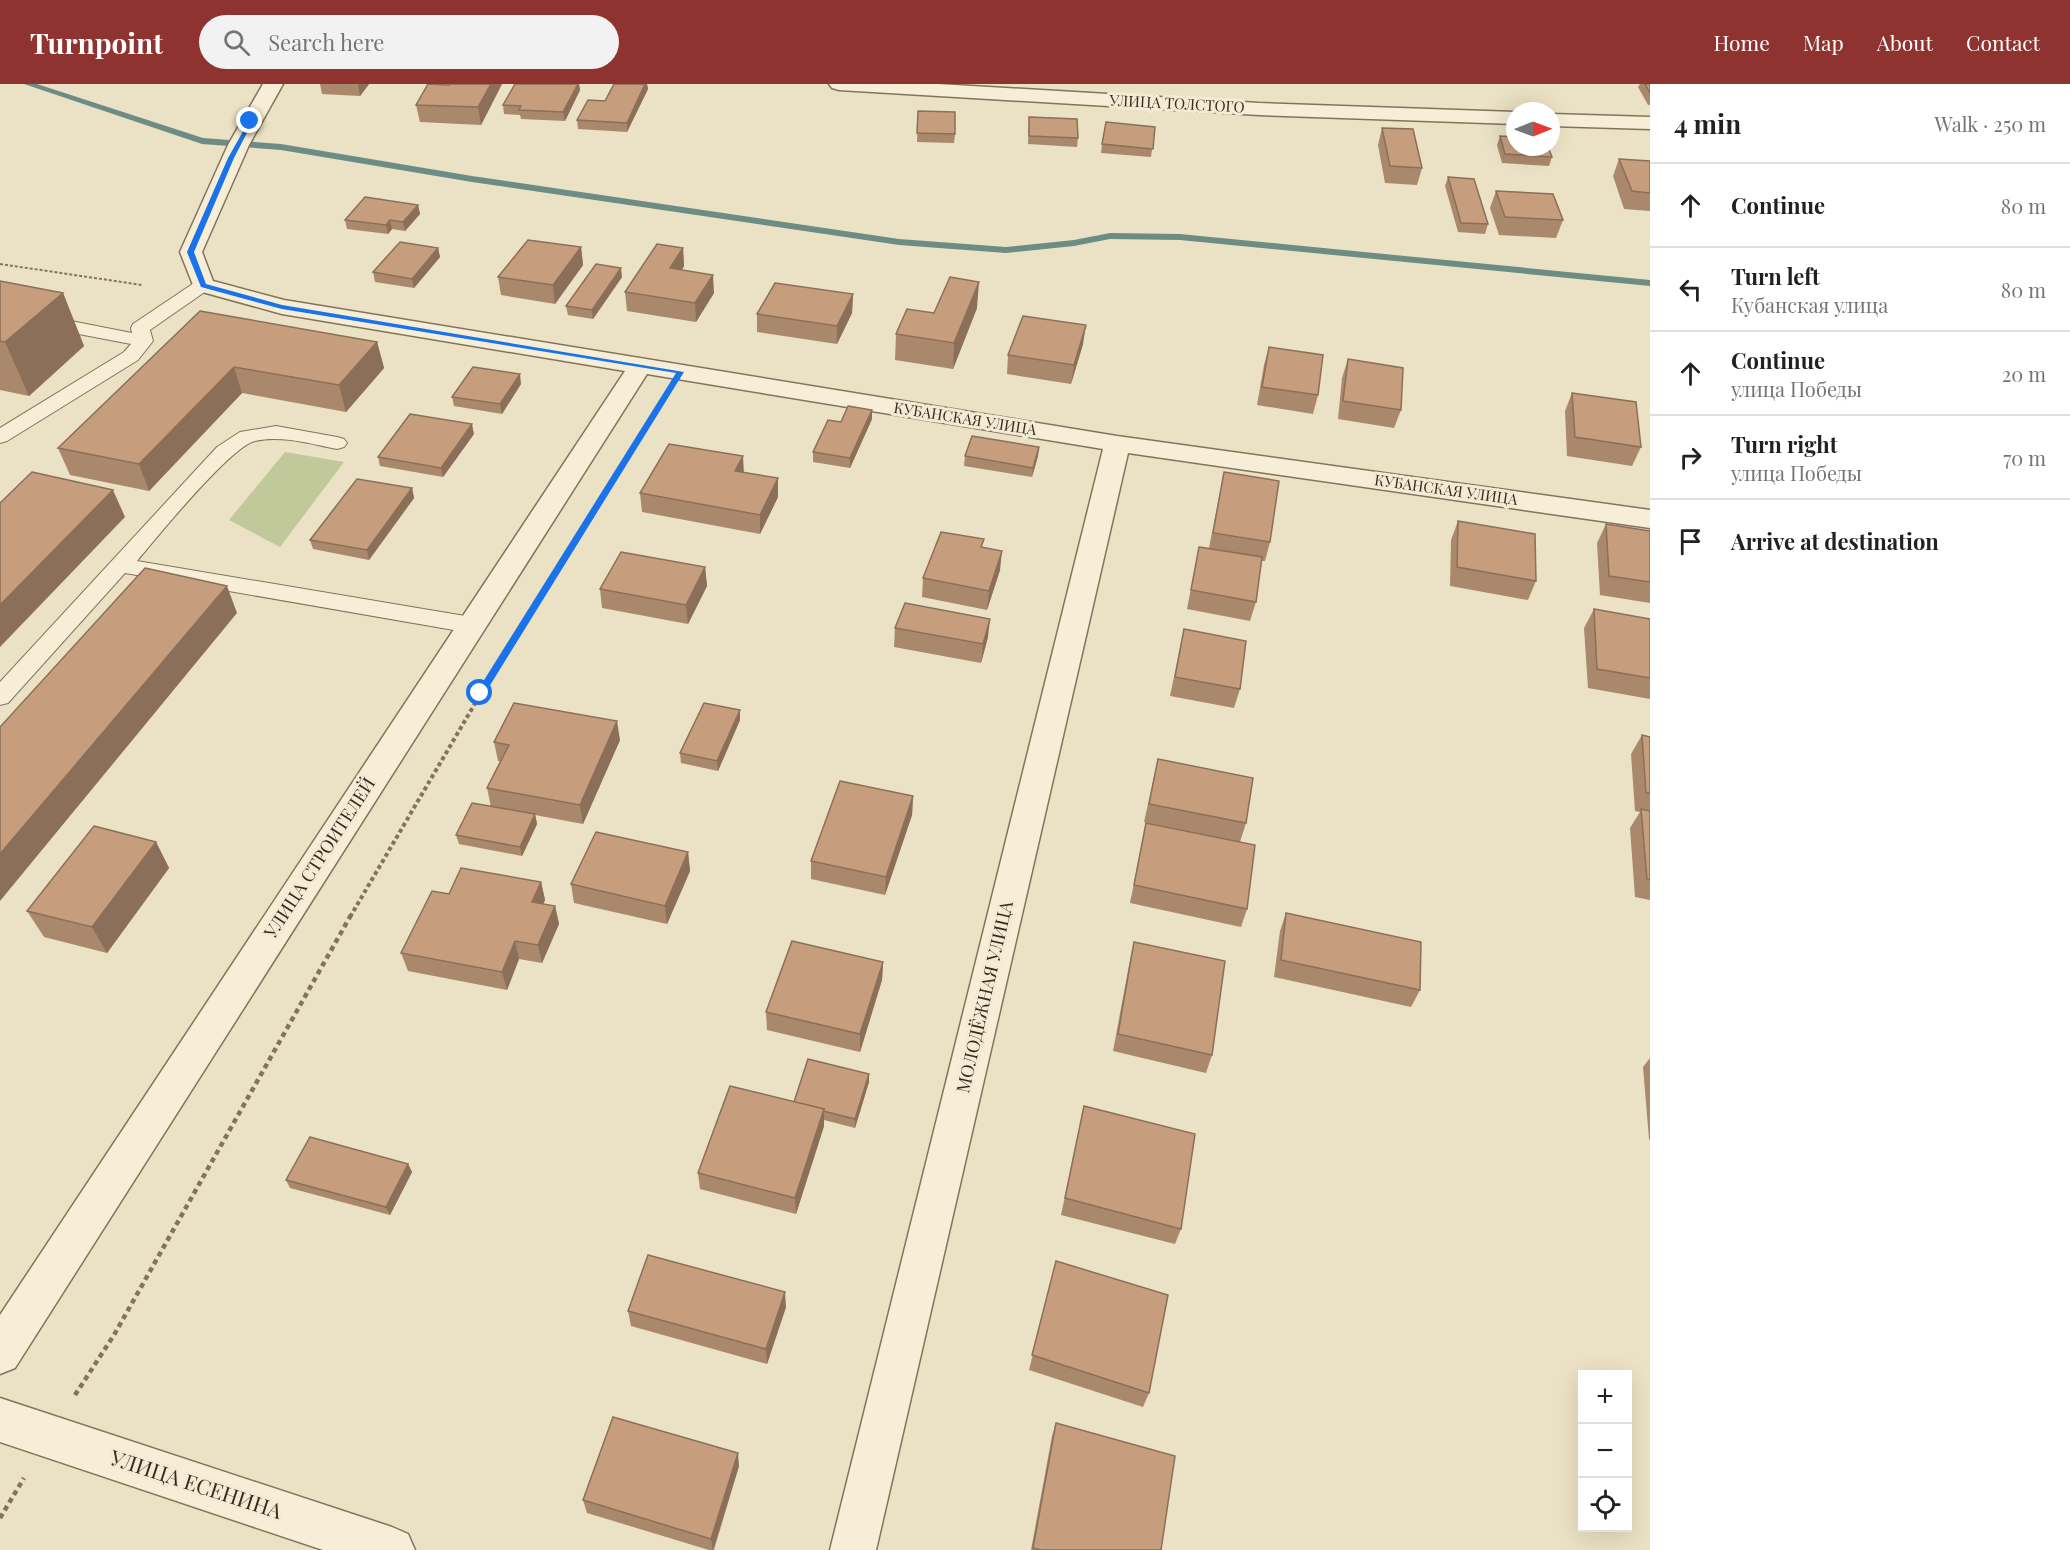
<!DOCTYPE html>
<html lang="en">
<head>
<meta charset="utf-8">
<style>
	:root { --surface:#fff; --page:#f2f2f2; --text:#202124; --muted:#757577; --line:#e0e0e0; --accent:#8e3330 }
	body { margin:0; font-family:"Playfair Display",serif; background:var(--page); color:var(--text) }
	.controls { position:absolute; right:18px; bottom:18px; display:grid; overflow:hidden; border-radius:0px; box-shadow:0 6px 24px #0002 }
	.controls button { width:54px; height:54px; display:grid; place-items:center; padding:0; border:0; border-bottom:2px solid var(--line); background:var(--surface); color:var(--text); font:30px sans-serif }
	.compass { position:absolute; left:1506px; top:18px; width:54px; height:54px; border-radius:50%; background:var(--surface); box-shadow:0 6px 24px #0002; rotate:89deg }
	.stop { position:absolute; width:18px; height:18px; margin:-14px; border:4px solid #1a73e8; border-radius:50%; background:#fff }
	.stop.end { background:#1a73e8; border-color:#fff; box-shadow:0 2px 6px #0008 }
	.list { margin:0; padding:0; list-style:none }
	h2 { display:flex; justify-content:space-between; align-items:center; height:78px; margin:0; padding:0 24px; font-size:26px }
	h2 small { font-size:20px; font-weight:400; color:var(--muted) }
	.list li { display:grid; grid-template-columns:39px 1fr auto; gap:18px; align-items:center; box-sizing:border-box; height:84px; padding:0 24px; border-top:2px solid var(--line) }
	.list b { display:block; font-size:22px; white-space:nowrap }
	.list p { margin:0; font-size:20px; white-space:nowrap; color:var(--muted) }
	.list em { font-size:20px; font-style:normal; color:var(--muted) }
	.icon { flex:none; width:33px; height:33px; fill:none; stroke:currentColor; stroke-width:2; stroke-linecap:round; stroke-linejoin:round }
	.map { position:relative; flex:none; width:1650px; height:1466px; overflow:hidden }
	header { display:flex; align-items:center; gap:36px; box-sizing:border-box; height:84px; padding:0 30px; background:var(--accent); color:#fff }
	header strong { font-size:28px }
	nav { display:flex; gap:33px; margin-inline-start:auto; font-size:21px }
	.search { width:420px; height:54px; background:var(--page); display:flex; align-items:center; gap:15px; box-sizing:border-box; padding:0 21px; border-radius:33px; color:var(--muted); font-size:22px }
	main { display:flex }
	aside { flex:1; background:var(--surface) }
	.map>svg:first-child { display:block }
	.green { fill:#c1c899 }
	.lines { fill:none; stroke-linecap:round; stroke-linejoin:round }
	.stream { fill:#6d8c85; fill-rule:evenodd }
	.lane-casing { stroke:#84735c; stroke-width:2 }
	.street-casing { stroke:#84735c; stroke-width:3 }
	.path-far2 { stroke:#84735c; stroke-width:2; stroke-dasharray:3 2; stroke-linecap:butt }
	.path-far1 { stroke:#84735c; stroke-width:4; stroke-dasharray:4 3; stroke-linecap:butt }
	.path { stroke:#84735c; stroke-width:4.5; stroke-dasharray:5 4; stroke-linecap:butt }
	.lane { fill:#f6eed7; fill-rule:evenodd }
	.street { fill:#f6eed7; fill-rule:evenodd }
	.wall { fill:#aa886c }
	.shaded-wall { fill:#8b6f58 }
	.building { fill:#c69e7d; stroke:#8b6f58; stroke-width:1.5 }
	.route { fill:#1a73e8 }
	.labels { text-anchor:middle; stroke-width:6; stroke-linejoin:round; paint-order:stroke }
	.far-street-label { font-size:15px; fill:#352a1f; stroke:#f3ebd3 }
	.street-label { font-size:18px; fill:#352a1f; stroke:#f3ebd3 }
	.near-street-label { font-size:21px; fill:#352a1f; stroke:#f3ebd3 }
</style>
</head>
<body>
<header>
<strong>Turnpoint</strong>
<div class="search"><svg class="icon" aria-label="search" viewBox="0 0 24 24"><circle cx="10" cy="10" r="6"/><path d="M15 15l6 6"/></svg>Search here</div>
<nav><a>Home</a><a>Map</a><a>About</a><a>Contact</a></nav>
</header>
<main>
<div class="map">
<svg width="1650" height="1466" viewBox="0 0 1650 1466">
	<rect width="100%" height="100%" fill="#ebe1c4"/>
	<path class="green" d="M285,368L344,378L280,463L229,436Z"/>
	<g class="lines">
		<path class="stream" d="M24,0H37L203,54L281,60L472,92L899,155L1006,163L1074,156L1110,149L1180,150L1650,196V202L1180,156L1110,155L1074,162L1006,169L899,161L472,98L281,66L202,60Z"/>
		<defs>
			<g id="lane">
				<path d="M203,196L209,197L212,201L209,205L150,246L153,257L138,276L7,357L0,359V344L124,268L131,260L0,235V223L132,249L131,244L133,240L197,197Z"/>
				<path d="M276,342L337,353L344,355L347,359L344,363L337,365C311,360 282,351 255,357C231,362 157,453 137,477L471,533L479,536L482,541L479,546L471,549L125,489L8,619L0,621V598L217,363L240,348Z"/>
			</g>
			<g id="street">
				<path d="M263,0H283L249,61L202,168L213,197L284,216L1117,352L1650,426V444L1128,369L876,1466H830L1103,365L647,290L15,1284L0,1290V1231L625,287L282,230L195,206L180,168L228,61Z"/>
				<path d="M829,0H938L1259,19L1515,28V40L1259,31L839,6L832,4Z"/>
				<path d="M1551,30L1650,33V45L1551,42Z"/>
				<path d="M0,1314L392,1443L408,1450L415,1466H323L0,1358Z"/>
			</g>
		</defs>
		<use href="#lane" class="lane-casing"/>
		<use href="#street" class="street-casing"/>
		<path class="path-far2" d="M0,180L142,201"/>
		<path class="path-far1" d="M350,833L497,582"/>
		<g class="path">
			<path d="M75,1311L114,1251L351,831"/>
			<path d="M0,1434L24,1394"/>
		</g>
		<use href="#lane" class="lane"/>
		<use href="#street" class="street"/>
	</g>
	<g class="wall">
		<path d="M320,0H369L360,12L322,10Z"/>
		<path d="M450,0H502L481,41L420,38L416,21Z"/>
		<path d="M515,0H579L580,6L565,37L521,35L520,31L504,30L503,21Z"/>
		<path d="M614,0H647L648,5L627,48L578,45L577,36L605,17Z"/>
		<path d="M1640,0H1650V21H1648L1638,3Z"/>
		<path d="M918,27L955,50L954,59L917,58Z"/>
		<path d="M1029,33L1078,54L1077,63L1028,60Z"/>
		<path d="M1155,43L1151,73L1101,69L1102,60Z"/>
		<path d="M1382,44L1422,84L1417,101L1385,99L1378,61Z"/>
		<path d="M1500,52L1552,73L1549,82L1502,79L1497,61Z"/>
		<path d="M1619,75L1650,77V127L1624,125L1613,92Z"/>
		<path d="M1448,93L1488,140L1485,150L1458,148L1445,102Z"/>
		<path d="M1496,107L1563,136L1556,154L1499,151L1490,124Z"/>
		<path d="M418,121L420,130L405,147L392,145L388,150L347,145L345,136Z"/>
		<path d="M581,163L583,181L555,220L501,211L498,193Z"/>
		<path d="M438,164L440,173L414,204L375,198L373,188Z"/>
		<path d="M683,164L684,182L682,186L714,209L696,238L627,227L625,208Z"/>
		<path d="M622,193L593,235L568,231L566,222Z"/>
		<path d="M0,197L63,209L84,262L29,312L0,306Z"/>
		<path d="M853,210L852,229L837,260L757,248V230Z"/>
		<path d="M977,224L953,285L895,276L896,250L934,229Z"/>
		<path d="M200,227L377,258L384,284L346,328L242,309L149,407L70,391L58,364Z"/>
		<path d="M1083,260L1071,300L1007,290L1008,271Z"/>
		<path d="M1269,263L1318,311L1313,330L1257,321L1264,281Z"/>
		<path d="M1348,275L1401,326L1394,344L1338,335L1342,294Z"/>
		<path d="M521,300L502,330L454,322L452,313Z"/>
		<path d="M1572,309L1641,363L1632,382L1567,372L1565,327Z"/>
		<path d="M872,335L850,384L813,378V368L841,338Z"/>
		<path d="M474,350L443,393L380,382L378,373Z"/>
		<path d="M965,372H1038L1032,393L964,382Z"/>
		<path d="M744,388L778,413L760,450L642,428L640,409Z"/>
		<path d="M1224,388L1270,458L1265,477H1262L1256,518L1250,537L1187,525L1199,463L1209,464Z"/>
		<path d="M412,404L414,414L369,476L313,465L310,456Z"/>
		<path d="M1458,437L1536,497L1528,516L1450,502L1451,456Z"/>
		<path d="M1606,440L1650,447V519L1600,511L1597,459Z"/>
		<path d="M705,483L707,502L688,540L602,524L600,505Z"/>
		<path d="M1000,486L987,526L922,513L923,494Z"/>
		<path d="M1594,525L1650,535V615L1588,604L1584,544Z"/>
		<path d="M895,544L988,553L981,579L894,563Z"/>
		<path d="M1184,545L1240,605L1234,624L1170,612Z"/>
		<path d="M740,626V636L718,687L681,679L680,669Z"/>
		<path d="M1642,651L1650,653V816L1635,813L1630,744L1640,728L1635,727L1631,670Z"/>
		<path d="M620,656L583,740L535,731L537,740L522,772L459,760L456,751L491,723L487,704L500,677H498L494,658Z"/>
		<path d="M1158,675L1246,739L1240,758L1144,738Z"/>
		<path d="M913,712L912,731L885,811L811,795V777Z"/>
		<path d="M1146,739L1247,825L1241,843L1130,819Z"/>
		<path d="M156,758L169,784L107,869L44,853L27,827Z"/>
		<path d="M688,768L690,787L667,840L574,819L571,800Z"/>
		<path d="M541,798L545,816L543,820L555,822L559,840L542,879L519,875L507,906L408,887L401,869L449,810Z"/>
		<path d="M1286,829L1420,906L1411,923L1274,893L1280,847Z"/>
		<path d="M1134,858L1212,971L1206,989L1113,967L1130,876Z"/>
		<path d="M883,878L882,896L860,968L767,946L766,928Z"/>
		<path d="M1650,974V1056L1649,1055L1643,983Z"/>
		<path d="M869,990V998L855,1044L824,1036V1042L796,1130L700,1105L698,1089L794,1018Z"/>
		<path d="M1084,1022L1181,1145L1175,1160L1061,1131Z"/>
		<path d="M408,1080L412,1088L390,1131L290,1104L286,1096Z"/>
		<path d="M1056,1177L1149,1309L1143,1323L1029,1286Z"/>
		<path d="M786,1223L767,1280L631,1242L628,1227Z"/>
		<path d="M1056,1339L1161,1466H1031L1052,1352Z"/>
		<path d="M739,1382L714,1466H709L587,1429L583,1416Z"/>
	</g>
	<g class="shaded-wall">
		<path d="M358,0H369L360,12Z"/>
		<path d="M491,0H502L481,41L478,23Z"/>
		<path d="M578,0H579L580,6L565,37L563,28Z"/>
		<path d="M645,0H647L648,5L627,48V39Z"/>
		<path d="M418,121L420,130L405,147L403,138Z"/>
		<path d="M390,136L392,145L388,150L386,141Z"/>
		<path d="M581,163L583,181L555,220L553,201Z"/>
		<path d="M438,164L440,173L414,204L412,195Z"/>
		<path d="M683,164L684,182L671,202L670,184Z"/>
		<path d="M621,184L622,193L593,235L592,226Z"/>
		<path d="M713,191L714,209L696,238L695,219Z"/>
		<path d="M979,198L977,224L953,285L954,259Z"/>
		<path d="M63,209L84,262L29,312L5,258Z"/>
		<path d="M853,210L852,229L837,260V242Z"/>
		<path d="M1086,241L1083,260L1071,300L1074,281Z"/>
		<path d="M377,258L384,284L346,328L339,301Z"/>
		<path d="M234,283L242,309L149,407L139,380Z"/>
		<path d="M520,290L521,300L502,330L500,320Z"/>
		<path d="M872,326V335L850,384V374Z"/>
		<path d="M472,340L474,350L443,393L441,384Z"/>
		<path d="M1039,363L1038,372L1032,393L1033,384Z"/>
		<path d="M743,372L744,391L735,387Z"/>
		<path d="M778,394V413L760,450V431Z"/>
		<path d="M412,404L414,414L369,476L367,466Z"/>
		<path d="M113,406L125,433L0,563V521Z"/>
		<path d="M1002,467L1000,486L987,526L989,507Z"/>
		<path d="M705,483L707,502L688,540L686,521Z"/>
		<path d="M227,502L237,529L0,817V770Z"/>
		<path d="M990,535L988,553L981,579L983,560Z"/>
		<path d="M740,626V636L718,687L717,677Z"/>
		<path d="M617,637L620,656L583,740L580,721Z"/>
		<path d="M913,712L912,731L885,811L886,793Z"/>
		<path d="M535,730L537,740L522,772L520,763Z"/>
		<path d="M156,758L169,784L107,869L92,843Z"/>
		<path d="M688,768L690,787L667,840L665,822Z"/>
		<path d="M541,798L545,816L536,836L532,818Z"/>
		<path d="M555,822L559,840L542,879L538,861Z"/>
		<path d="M515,857L519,875L507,906L502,888Z"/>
		<path d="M883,878L882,896L860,968V950Z"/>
		<path d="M869,990V998L855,1044V1035Z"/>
		<path d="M824,1025V1042L796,1130L795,1114Z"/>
		<path d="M408,1080L412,1088L390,1131L386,1123Z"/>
		<path d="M785,1208L786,1223L767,1280L766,1265Z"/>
		<path d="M738,1369L739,1382L713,1466L711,1455Z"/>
	</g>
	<g class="building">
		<path d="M428,0L449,1L450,0H491L478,23L416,21Z"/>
		<path d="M515,0H578L563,28L519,26L521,22L503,21Z"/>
		<path d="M614,0H645L627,39L577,36L588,16L605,17Z"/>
		<path d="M1645,0H1650V9Z"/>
		<path d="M918,27L955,28V50L917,49Z"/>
		<path d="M1029,33L1077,35L1078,54L1029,52Z"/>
		<path d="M1106,38L1155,43L1153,65L1102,60Z"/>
		<path d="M1382,44L1413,45L1422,84L1390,82Z"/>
		<path d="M1500,52L1515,53V63H1548L1552,73L1505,70Z"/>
		<path d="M1619,75L1650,77V109L1632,107Z"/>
		<path d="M1448,93L1474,95L1488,140L1461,139Z"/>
		<path d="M1496,107L1553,110L1563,136L1505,133Z"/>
		<path d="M365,113L418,121L403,138L390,136L386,141L345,136Z"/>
		<path d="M528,156L581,163L553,201L498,193Z"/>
		<path d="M400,158L438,164L412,195L373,188Z"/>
		<path d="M657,160L683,164L670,184L713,191L695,219L625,208Z"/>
		<path d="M596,180L621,184L592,226L566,222Z"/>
		<path d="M950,193L979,198L954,259L896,250L907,225L934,229Z"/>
		<path d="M0,197L63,209L5,258L0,257Z"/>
		<path d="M775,199L853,210L837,242L757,230Z"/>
		<path d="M200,227L377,258L339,301L234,283L139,380L58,364Z"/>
		<path d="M1023,232L1086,241L1074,281L1008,271Z"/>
		<path d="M1269,263L1323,271L1318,311L1262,303Z"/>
		<path d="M1348,275L1403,284L1401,326L1343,317Z"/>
		<path d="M473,283L520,290L500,320L452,313Z"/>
		<path d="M1572,309L1636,318L1641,363L1575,353Z"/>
		<path d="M848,322L872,326L850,374L813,368L828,336L841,338Z"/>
		<path d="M410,330L472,340L441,384L378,373Z"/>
		<path d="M972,352L1039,363L1033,384L965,372Z"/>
		<path d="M669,360L743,372L735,387L778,394L760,431L640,409Z"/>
		<path d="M32,388L113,406L0,521V419Z"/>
		<path d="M1224,388L1279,397L1270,458L1213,449Z"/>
		<path d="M357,395L412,404L367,466L310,456Z"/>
		<path d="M1458,437L1535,450L1536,497L1457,483Z"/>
		<path d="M1606,440L1650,447V498L1609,492Z"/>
		<path d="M941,448L984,455L981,463L1002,467L989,507L923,494Z"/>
		<path d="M1199,463L1262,473L1256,518L1191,506Z"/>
		<path d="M621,468L705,483L686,521L600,505Z"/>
		<path d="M145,484L227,502L0,770V643Z"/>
		<path d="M905,519L990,535L983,560L895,544Z"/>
		<path d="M1594,525L1650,535V594L1597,585Z"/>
		<path d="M1184,545L1246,557L1240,605L1175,593Z"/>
		<path d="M514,619L617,637L580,721L487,704L509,661L494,658Z"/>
		<path d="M704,619L740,626L717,677L680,669Z"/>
		<path d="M1642,651L1650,653V709H1646Z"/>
		<path d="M1158,675L1253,694L1246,739L1149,720Z"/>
		<path d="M840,697L913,712L886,793L811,777Z"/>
		<path d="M472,719L535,730L520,763L456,751Z"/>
		<path d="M1641,725L1650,727V796L1647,795Z"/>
		<path d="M1146,739L1255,761L1247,825L1134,801Z"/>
		<path d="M94,742L156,758L92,843L27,827Z"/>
		<path d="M596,748L688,768L665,822L571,800Z"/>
		<path d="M461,784L541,798L532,818L555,822L538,861L515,857L502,888L401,869L432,807L449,810Z"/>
		<path d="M1286,829L1421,858L1420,906L1281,876Z"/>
		<path d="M792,857L883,878L860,950L766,928Z"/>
		<path d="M1134,858L1225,877L1212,971L1118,950Z"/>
		<path d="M808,975L869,990L855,1035L823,1027L824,1025L794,1018Z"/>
		<path d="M730,1002L824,1025L795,1114L698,1089Z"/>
		<path d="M1084,1022L1195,1050L1181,1145L1065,1114Z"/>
		<path d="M310,1053L408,1080L386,1123L286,1096Z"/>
		<path d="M648,1171L785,1208L766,1265L628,1227Z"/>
		<path d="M1056,1177L1168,1211L1149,1309L1032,1271Z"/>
		<path d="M613,1333L738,1369L711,1455L583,1416Z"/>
		<path d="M1056,1339L1175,1372L1161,1466H1041L1033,1464Z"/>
	</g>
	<path class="route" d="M250,35L253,37L234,74L194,168L206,200L282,221L684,288L484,611L476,609L676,289L282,225L201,203L187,168L228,74Z"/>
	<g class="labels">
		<g class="far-street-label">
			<text transform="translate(1177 20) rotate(3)" y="5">УЛИЦА ТОЛСТОГО</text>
			<text transform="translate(965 335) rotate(9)" y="5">КУБАНСКАЯ УЛИЦА</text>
			<text transform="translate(1446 406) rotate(8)" y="5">КУБАНСКАЯ УЛИЦА</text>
		</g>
		<g class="street-label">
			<text transform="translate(320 774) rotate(-57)" y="6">УЛИЦА СТРОИТЕЛЕЙ</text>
			<text transform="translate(985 913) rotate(-77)" y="6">МОЛОДЁЖНАЯ УЛИЦА</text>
		</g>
		<g class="near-street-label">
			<text transform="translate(196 1401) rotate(18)" y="7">УЛИЦА ЕСЕНИНА</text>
		</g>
	</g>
</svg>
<div class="controls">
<button>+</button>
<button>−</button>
<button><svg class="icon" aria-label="locate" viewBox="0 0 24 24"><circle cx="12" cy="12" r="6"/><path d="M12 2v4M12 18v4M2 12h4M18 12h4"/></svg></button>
</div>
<svg class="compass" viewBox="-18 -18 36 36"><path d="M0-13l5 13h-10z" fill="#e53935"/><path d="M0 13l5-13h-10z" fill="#757577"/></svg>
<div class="stop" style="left:480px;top:609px"></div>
<div class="stop end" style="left:250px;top:37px"></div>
</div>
<aside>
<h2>4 min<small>Walk · 250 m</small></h2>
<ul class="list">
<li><svg class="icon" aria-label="ahead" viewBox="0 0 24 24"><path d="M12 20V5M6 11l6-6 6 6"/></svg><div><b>Continue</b></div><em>80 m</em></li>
<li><svg class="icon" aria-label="left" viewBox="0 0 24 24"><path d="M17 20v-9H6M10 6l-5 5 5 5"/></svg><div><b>Turn left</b><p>Кубанская улица</p></div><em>80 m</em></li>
<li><svg class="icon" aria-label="ahead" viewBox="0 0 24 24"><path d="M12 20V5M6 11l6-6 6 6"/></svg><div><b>Continue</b><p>улица Победы</p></div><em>20 m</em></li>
<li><svg class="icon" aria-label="right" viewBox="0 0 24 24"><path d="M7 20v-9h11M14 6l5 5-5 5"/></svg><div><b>Turn right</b><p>улица Победы</p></div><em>70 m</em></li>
<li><svg class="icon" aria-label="arrive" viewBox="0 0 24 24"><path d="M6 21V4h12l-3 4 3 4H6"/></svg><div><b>Arrive at destination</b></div></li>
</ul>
</aside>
</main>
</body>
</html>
